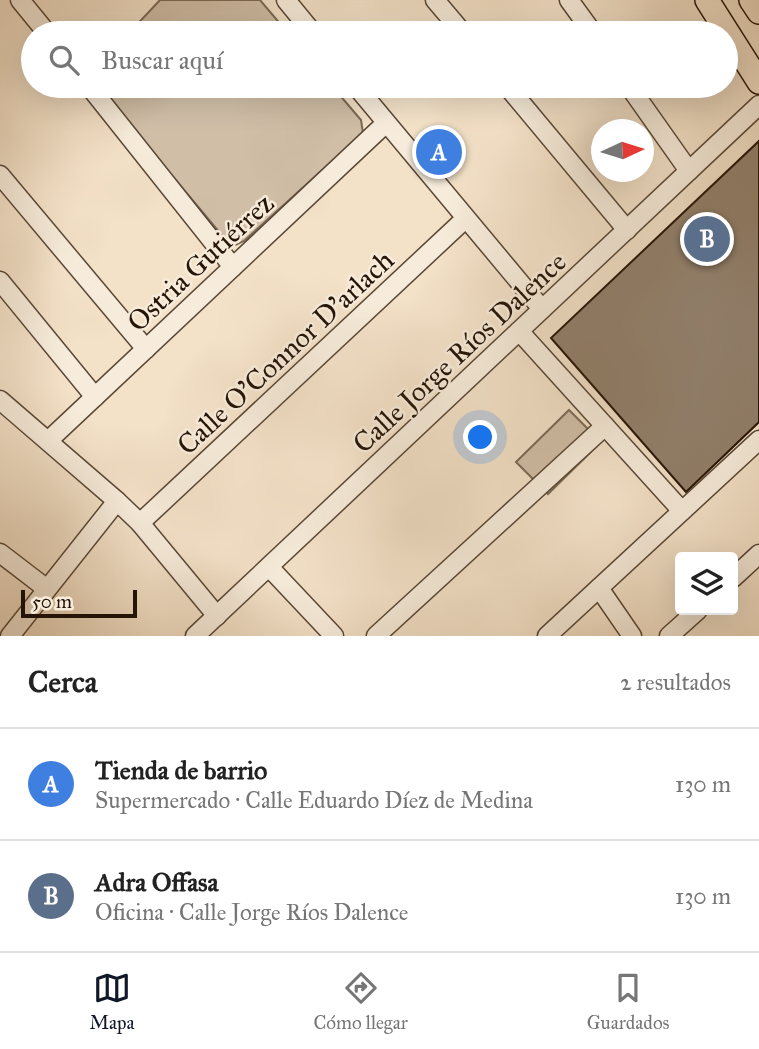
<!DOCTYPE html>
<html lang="es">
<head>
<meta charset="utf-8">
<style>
	:root { --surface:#fff; --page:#f6f6f6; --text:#222; --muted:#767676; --line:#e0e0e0; --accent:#111827 }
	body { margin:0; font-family:"IM FELL Great Primer",serif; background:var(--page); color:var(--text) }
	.controls { position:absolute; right:21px; bottom:21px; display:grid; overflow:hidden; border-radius:7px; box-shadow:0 7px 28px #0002 }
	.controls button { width:63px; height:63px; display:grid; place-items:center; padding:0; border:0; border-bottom:2px solid var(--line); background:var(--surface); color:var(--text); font:35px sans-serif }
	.compass { position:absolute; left:591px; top:119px; width:63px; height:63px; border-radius:50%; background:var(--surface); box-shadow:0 7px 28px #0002; rotate:86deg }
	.scale { position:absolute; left:21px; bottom:18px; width:116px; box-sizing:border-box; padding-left:7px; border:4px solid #261406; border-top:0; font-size:19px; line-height:24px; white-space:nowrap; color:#261406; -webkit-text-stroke:5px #f7ecdb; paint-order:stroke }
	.you { position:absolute; left:481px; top:438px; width:24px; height:24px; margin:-18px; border:5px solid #fff; border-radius:50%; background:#1a73e8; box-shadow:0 0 0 10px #1a73e833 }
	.badge { display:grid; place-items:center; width:46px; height:46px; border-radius:50%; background:var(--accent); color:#fff; font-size:23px; font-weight:700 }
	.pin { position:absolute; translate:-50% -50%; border:4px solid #fff; box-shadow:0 2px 7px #0006 }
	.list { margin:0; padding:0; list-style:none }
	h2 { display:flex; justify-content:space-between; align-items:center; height:91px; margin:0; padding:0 28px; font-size:30px }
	h2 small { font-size:23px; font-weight:400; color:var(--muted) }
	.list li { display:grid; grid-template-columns:46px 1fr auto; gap:21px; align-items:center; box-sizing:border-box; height:112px; padding:0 28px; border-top:2px solid var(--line) }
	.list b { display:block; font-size:26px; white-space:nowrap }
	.list p { margin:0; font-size:23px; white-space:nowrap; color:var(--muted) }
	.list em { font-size:23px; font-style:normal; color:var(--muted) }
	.icon { flex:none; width:38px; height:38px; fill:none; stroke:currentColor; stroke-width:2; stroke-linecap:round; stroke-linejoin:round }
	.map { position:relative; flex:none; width:759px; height:636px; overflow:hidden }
	.search { position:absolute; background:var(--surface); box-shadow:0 7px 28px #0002; left:21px; right:21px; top:21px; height:77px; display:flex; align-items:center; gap:18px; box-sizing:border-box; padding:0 24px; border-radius:38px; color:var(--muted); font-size:26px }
	.sheet { height:315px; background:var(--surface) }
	nav { display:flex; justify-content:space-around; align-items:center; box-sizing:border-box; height:98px; border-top:2px solid var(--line); background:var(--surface); font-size:19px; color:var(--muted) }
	nav a { display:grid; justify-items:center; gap:4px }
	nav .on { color:var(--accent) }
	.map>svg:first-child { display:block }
	.green { fill:#d0bea7; stroke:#7b6956; stroke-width:2 }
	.building { fill:#917f6b; stroke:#261406; stroke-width:2 }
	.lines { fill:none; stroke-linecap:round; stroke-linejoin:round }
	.minor-casing { stroke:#594736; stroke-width:21 }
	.major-casing { stroke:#261406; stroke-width:26 }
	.minor { stroke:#f7ecdb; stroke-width:18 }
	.major { stroke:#f3e1c8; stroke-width:23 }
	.labels { text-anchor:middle; stroke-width:5; stroke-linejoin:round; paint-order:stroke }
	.street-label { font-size:28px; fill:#261406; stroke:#f7ecdb }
</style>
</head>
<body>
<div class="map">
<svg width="759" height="636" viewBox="0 0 759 636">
	<rect width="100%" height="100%" fill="#f3e1c8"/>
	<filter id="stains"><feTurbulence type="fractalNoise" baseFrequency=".00286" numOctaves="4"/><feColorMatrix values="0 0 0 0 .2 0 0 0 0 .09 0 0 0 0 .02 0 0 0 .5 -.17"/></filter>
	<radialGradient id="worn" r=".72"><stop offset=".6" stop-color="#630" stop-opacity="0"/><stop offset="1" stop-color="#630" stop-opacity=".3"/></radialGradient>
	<g class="green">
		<path d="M160,0H260L288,33H129Z"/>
		<path d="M97,86H332L361,120L363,133L244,241L233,246L225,239Z"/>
		<path d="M569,410L601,442L548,494L516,462Z"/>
	</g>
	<path class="building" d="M759,141V422L686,492L551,338Z"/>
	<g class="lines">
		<defs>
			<g id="minor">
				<path d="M20,0L47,33"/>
				<path d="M286,0L313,33"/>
				<path d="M435,0L463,33"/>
				<path d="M569,0L593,33"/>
				<path d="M89,86L233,267"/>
				<path d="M356,86L542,309"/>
				<path d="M507,86L627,230"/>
				<path d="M629,86L689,171"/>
				<path d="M0,175L146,349"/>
				<path d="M0,281L95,397"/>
				<path d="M519,331L682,511"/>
				<path d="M0,400L117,501L140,523L217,616"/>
				<path d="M49,440L386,123"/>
				<path d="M140,523L465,219"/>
				<path d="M0,553L47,589"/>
				<path d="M269,567L334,636"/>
				<path d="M733,578L759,554"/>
				<path d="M599,588L632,636"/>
				<path d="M10,636L117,501"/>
				<path d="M195,636L759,105"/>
				<path d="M376,636L605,426"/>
				<path d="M547,636L759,440"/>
				<path d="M669,636L698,610"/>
			</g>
			<g id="major">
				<path d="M707,0L759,82"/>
				<path d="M751,0L759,12"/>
			</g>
		</defs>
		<use href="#minor" class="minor-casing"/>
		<use href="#major" class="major-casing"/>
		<use href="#minor" class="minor"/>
		<use href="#major" class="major"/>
	</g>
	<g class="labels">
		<g class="street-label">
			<text transform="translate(200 262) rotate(-43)" y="10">Ostria Gutiérrez</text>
			<text transform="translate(285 352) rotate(-43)" y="10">Calle O'Connor D'arlach</text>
			<text transform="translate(459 352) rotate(-43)" y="10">Calle Jorge Ríos Dalence</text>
		</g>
	</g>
	<rect width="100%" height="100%" filter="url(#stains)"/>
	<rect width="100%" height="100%" fill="url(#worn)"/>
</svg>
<div class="controls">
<button><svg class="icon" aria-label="layers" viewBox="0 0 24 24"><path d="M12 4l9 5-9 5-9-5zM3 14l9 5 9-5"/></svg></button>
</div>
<svg class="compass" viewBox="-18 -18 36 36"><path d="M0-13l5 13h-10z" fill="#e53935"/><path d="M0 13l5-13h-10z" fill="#767676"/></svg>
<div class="scale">50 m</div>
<div class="you"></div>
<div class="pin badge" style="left:439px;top:152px;background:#3f7fe0">A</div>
<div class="pin badge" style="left:707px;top:239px;background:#5c6f8a">B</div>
<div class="search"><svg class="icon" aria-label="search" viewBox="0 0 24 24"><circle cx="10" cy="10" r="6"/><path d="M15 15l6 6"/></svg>Buscar aquí</div>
</div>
<section class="sheet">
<h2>Cerca<small>2 resultados</small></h2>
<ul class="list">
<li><span class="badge" style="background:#3f7fe0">A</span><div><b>Tienda de barrio</b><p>Supermercado · Calle Eduardo Díez de Medina</p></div><em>130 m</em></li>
<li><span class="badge" style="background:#5c6f8a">B</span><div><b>Adra Offasa</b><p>Oficina · Calle Jorge Ríos Dalence</p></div><em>130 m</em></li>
</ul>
</section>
<nav>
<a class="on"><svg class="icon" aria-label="map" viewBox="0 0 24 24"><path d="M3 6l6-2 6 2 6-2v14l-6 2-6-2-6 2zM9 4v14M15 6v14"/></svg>Mapa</a>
<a><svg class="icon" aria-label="directions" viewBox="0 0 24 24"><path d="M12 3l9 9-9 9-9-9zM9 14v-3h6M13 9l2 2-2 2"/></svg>Cómo llegar</a>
<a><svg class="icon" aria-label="saved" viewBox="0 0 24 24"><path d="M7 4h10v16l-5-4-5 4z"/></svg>Guardados</a>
</nav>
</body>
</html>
